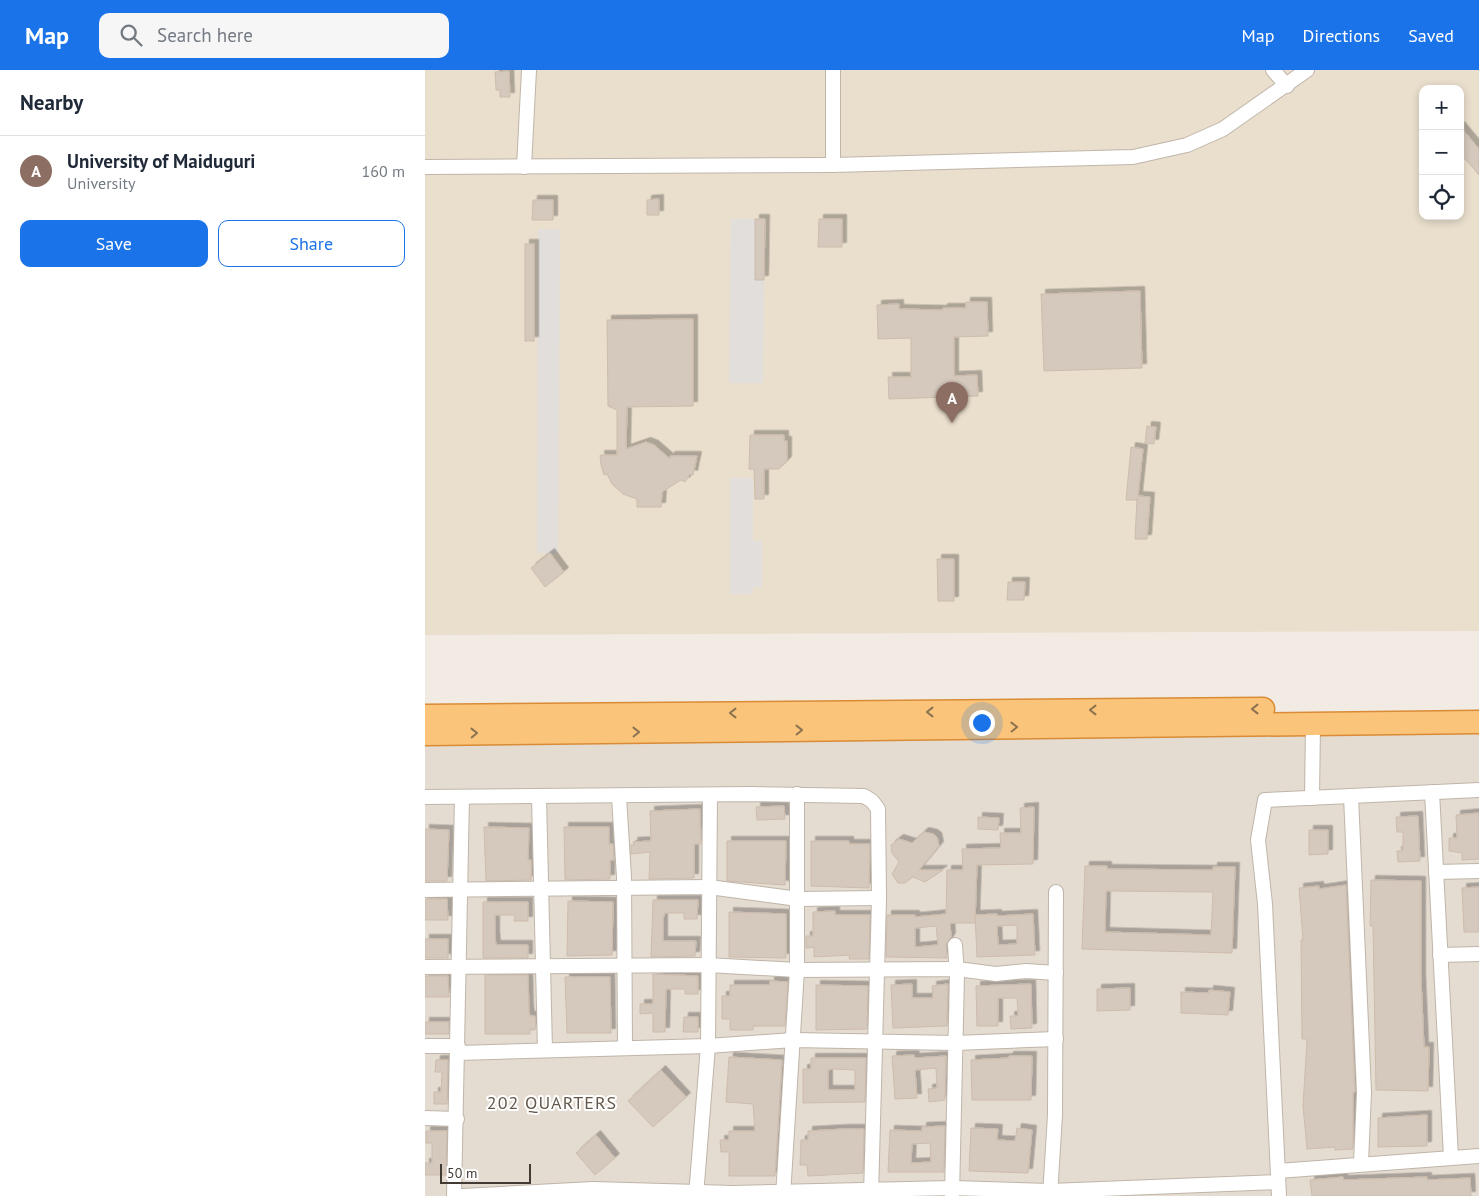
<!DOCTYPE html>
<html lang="en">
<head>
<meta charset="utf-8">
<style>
	:root { --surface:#fff; --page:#f6f6f7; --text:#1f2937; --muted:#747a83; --line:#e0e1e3; --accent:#1a73e8 }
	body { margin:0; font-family:"PT Sans",sans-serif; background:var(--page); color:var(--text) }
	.controls { position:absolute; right:15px; top:15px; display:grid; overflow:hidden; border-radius:10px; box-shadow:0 2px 8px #0003 }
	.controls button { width:45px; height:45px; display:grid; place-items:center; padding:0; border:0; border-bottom:1px solid var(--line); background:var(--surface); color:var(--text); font:25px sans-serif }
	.scale { position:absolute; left:15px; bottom:12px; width:91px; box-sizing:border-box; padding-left:5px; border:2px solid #423b33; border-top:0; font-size:14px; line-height:18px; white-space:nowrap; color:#423b33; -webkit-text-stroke:4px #fff; paint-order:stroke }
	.you { position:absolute; left:556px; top:652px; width:18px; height:18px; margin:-12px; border:4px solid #fff; border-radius:50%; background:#1a73e8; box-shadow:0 0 0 8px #1a73e833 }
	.badge { display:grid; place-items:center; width:32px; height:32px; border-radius:50%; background:var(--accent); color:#fff; font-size:16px; font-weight:700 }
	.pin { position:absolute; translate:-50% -41px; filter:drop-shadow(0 1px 2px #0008) }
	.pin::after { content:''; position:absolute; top:26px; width:18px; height:15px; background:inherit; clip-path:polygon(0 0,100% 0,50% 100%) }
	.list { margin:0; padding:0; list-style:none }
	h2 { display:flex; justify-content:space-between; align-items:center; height:65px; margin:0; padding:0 20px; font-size:21px }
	h2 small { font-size:16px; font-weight:400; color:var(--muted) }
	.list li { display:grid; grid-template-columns:32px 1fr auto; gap:15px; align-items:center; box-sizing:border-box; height:70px; padding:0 20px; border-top:1px solid var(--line) }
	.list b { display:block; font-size:19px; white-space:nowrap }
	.list p { margin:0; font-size:16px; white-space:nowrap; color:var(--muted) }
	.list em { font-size:16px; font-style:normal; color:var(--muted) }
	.actions { display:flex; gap:10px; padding:15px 20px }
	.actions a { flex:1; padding:11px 0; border:1px solid var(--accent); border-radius:10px; text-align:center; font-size:18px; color:var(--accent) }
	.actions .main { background:var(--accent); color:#fff }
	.icon { flex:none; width:28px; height:28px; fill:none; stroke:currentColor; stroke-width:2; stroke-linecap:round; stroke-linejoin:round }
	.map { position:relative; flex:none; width:1054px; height:1126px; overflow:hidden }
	header { display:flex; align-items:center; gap:30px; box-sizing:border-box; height:70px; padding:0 25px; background:var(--accent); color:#fff }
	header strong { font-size:24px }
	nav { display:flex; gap:28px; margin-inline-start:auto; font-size:18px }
	.search { width:350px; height:45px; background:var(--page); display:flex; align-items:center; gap:12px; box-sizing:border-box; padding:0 18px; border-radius:10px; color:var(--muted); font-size:19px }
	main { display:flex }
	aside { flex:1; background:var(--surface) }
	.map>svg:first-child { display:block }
	.residential { fill:#e5dcd1 }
	.education { fill:#eadfcd; fill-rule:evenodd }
	.parking { fill:#e1dedb }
	.building { fill:#d5c8bc; stroke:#cdbcac; fill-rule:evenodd; filter:url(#shadow) }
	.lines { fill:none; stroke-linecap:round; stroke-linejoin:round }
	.minor-casing { stroke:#bfb5a9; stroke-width:16 }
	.trunk-casing { stroke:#d98b35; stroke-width:25 }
	.minor { stroke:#fff; stroke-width:14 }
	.trunk { stroke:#fac57b; stroke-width:22 }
	.oneway { stroke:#8c7250 }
	.labels { text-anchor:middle; stroke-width:4; stroke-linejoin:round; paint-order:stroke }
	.neighbourhood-label { font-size:18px; letter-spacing:1px; fill:#65584b; stroke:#fff }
</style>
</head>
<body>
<header>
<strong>Map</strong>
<div class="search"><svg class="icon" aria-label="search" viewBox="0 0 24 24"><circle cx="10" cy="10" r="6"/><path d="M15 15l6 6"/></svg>Search here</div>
<nav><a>Map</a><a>Directions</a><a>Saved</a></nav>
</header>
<main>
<aside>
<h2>Nearby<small></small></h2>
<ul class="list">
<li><span class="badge" style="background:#8d6e63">A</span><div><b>University of Maiduguri</b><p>University</p></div><em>160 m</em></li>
</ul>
<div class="actions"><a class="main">Save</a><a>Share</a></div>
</aside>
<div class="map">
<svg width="1054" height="1126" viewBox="0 0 1054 1126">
	<defs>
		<filter id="shadow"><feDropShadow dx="4.5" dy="-4.5" stdDeviation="0" flood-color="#0004"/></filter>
	</defs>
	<rect width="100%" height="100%" fill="#f1ebe3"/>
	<path class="residential" d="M1054,648V1126H0V662Z"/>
	<path class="education" d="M0,0H1054V561L0,565ZM998,19H1035V146H998Z"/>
	<g class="parking">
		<path d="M306,149H330V210H339L338,313H304Z"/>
		<path d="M113,159H135L133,483H112Z"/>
		<path d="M305,408H328V471H337V517H328V524H305Z"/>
	</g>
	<g class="building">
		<path d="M84,1L85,27H75V20H71L70,2Z"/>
		<path d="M1035,56L1054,79V105L1035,83Z"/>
		<path d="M234,129V145H222V130Z"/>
		<path d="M108,130H128V150H107Z"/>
		<path d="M330,149H340L339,210H330Z"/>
		<path d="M394,149H417V177H393Z"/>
		<rect x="100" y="174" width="9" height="97"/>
		<path d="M715,221L717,298L619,301L616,224Z"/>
		<path d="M541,232H562L563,266L529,267V306L552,305L553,326L464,329L463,307H486V268L453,269L452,235L474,234V239L518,240V238H541Z"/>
		<path d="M268,249V336L202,337L201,379L221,372L229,375L245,389V386H272L268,405L265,404L260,412L256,410L237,422L236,437H212V429L198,424L187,414L182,404L179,405L176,395L175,385H192V340L183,336L182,250Z"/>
		<path d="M722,356L731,357L729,374L720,373Z"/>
		<path d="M325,365H359V371H362V391L354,399H339V429H330L329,399H324Z"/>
		<path d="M706,377L718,379L713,426L725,427L722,469H710L712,428V430H701Z"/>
		<path d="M125,483L139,502L120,517L106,498Z"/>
		<path d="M512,489H529V531H513Z"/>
		<path d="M583,512H600L599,530H582Z"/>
		<path d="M359,736L360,749L332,750L331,737Z"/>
		<path d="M609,737L608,794L552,795L550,853H525L526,867L521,875L522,888L461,887L462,845H490V847L521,844L522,800H538L537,779L576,778L575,763H596L595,738ZM511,856L513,875L490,877V858Z"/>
		<path d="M275,739L276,774H269V808L224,809L225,782L206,784V775H209L208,772L226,771L225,741Z"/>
		<path d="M1054,743V789L1037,790V783L1024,781V768H1032L1031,745Z"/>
		<path d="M993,746L995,791L973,792L972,781H978V762H972L971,747Z"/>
		<path d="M553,747L574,748L573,760L553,759Z"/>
		<path d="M59,757L104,758L103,790H106V810L61,811Z"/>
		<path d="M139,757H184V774H188L189,790H185V809L140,810Z"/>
		<path d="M0,759L24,760L22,811H0Z"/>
		<path d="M884,760H903V784L884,785Z"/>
		<path d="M499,762L508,764L512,767L514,776L494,800H518L500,812L488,807L480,813H473L467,804L474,792L467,783L466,775L474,769L487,773Z"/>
		<path d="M302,771H361L360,815L302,811Z"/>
		<path d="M386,771H424V774H445L444,818L386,816Z"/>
		<path d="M660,796H682V799L788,800V797H810L807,883L657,879ZM681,821L788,822L786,865L680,862Z"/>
		<path d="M946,810L996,811V909L999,977H1004L1003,1021L951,1020L948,856H945Z"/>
		<path d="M921,815L930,1022H928V1079L910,1080V1077L882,1079L878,1036L882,969H877L876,870H878L874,818L894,816V819Z"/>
		<path d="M1054,817V862H1039L1037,818Z"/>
		<path d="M0,829H22L23,850H0Z"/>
		<path d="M228,830H273L272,849H259V843H240L238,849V871H271L270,886L226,887Z"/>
		<path d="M143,831L188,832L187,885L142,886Z"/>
		<path d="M58,832H103V851H89L90,845H70V866L71,875H103V888H58Z"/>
		<path d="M410,841V845H445L444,889H424L425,885L389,887V877L381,878V866H388V842Z"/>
		<path d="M304,842L361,844V888L304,887Z"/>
		<path d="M572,844V846L608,844L610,885L552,887L550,845ZM592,855V874L573,875L572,856Z"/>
		<rect x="0" y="869" width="23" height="19"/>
		<path d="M228,904L273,906V924H260V919H241L240,962H228V943L215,944V934H228Z"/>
		<path d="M60,905H103L104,941L105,946H110L111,959H105V964H60Z"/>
		<path d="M0,906H23L24,927H0Z"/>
		<path d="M140,907H185L186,963H142Z"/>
		<path d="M345,911L363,912L360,956H328V960H305V949H297V926H305V915H345Z"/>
		<path d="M487,914V928H508L507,916L523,914L522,956L468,958L466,915Z"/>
		<path d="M606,914L607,958L586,959L585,946H593L592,928H573V956H552L551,916Z"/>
		<path d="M391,915L443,916L442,959L391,960Z"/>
		<path d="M705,918V940L672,941V919Z"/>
		<path d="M784,920L805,922L803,945L756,943V922L784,923Z"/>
		<path d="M259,947H273V962H258Z"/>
		<rect x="0" y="952" width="24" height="12"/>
		<path d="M489,985L490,988L521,986L520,1030L504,1032L503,1019L512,1018L511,998L490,1000L492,1028L470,1029L467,986Z"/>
		<path d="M584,986H607L606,1030H547L546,990L584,988Z"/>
		<path d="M304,987L357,990L350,1106H304V1082H296L295,1070H304V1061H330L328,1034L301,1032Z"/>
		<path d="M386,988H441L440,1032L378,1033V999H386ZM408,999L430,1000V1020H403V1000Z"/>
		<path d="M11,990H23L22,1034H9V1022H16L17,1002H10Z"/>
		<path d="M236,1000L261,1027L228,1057L203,1031Z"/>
		<path d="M1002,1045V1076L953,1077V1048Z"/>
		<path d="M520,1056L519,1102H463L465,1060L497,1061V1057ZM505,1073L506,1092L486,1093L487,1074Z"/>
		<path d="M546,1058L573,1059L572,1070L590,1071L592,1058L607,1060L603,1103L544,1101Z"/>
		<path d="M419,1059H439L438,1103L383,1106L382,1095H375L376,1070H383V1061Z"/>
		<path d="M1,1061H22L21,1105H0V1093H7V1073H1Z"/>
		<path d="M171,1065L190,1088L170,1105L151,1083Z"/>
		<path d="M918,1107V1110L1002,1107V1110L1045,1108L1046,1126H887L885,1110Z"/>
	</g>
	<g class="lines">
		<defs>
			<g id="minor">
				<path d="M408,0V95"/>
				<path d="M848,0L862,16"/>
				<path d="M0,97L408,95L708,87L762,75L798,59L882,0"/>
				<path d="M99,97L104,0"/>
				<path d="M1007,722L1026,1087"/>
				<path d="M926,726L939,1022L936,1093"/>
				<path d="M0,727L326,724L439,726L447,731L453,739L454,828L446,1126"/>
				<path d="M114,727L120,980"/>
				<path d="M194,727L199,807L200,978"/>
				<path d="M887,728L888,654"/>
				<path d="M1011,802L1054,801"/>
				<path d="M0,820L284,817L373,829L454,828"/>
				<path d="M1015,885L1054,884"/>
				<path d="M0,897L283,895L372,900L532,899L571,904L601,901L631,903"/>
				<path d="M0,976H33"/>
				<path d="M33,983L283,976L368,970L531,973L631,969"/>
				<path d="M0,1048L32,1049"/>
				<path d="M853,1101L1054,1086"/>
				<path d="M29,1126L37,727"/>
				<path d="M37,1126L168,1119L308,1123L527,1118L625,1121L853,1112"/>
				<path d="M271,1126L283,976L285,725"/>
				<path d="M358,1126L372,900V724"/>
				<path d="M527,1126L532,905L530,875"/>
				<path d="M625,1126L630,1045L631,822"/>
				<path d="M854,1126L840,834L833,770L840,730L1054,720"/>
			</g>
			<g id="trunk">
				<path d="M0,646L838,639"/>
				<path d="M0,664L1054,652"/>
			</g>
		</defs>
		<use href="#minor" class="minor-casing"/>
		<use href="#trunk" class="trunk-casing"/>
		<use href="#minor" class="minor"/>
		<use href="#trunk" class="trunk"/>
	</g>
	<defs><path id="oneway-chevron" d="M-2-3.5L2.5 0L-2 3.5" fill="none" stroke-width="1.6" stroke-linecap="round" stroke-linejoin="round" transform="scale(1.25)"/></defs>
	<g class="oneway">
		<use href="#oneway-chevron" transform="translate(830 639) rotate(180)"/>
		<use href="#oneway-chevron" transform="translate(668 640) rotate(180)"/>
		<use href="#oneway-chevron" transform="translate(505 642) rotate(180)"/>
		<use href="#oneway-chevron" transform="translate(308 643) rotate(180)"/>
		<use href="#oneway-chevron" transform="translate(589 657) rotate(-1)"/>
		<use href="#oneway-chevron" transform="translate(374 660) rotate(-1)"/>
		<use href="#oneway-chevron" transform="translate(211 662) rotate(-1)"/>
		<use href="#oneway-chevron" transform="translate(49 663) rotate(-1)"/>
	</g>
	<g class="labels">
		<g class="neighbourhood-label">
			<text x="127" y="1039">202 QUARTERS</text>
		</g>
	</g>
</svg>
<div class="controls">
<button>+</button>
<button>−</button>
<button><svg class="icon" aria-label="locate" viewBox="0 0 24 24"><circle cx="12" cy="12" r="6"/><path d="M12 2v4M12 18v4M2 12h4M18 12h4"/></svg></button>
</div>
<div class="scale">50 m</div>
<div class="you"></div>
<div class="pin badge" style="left:527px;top:353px;background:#8d6e63">A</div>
</div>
</main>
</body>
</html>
